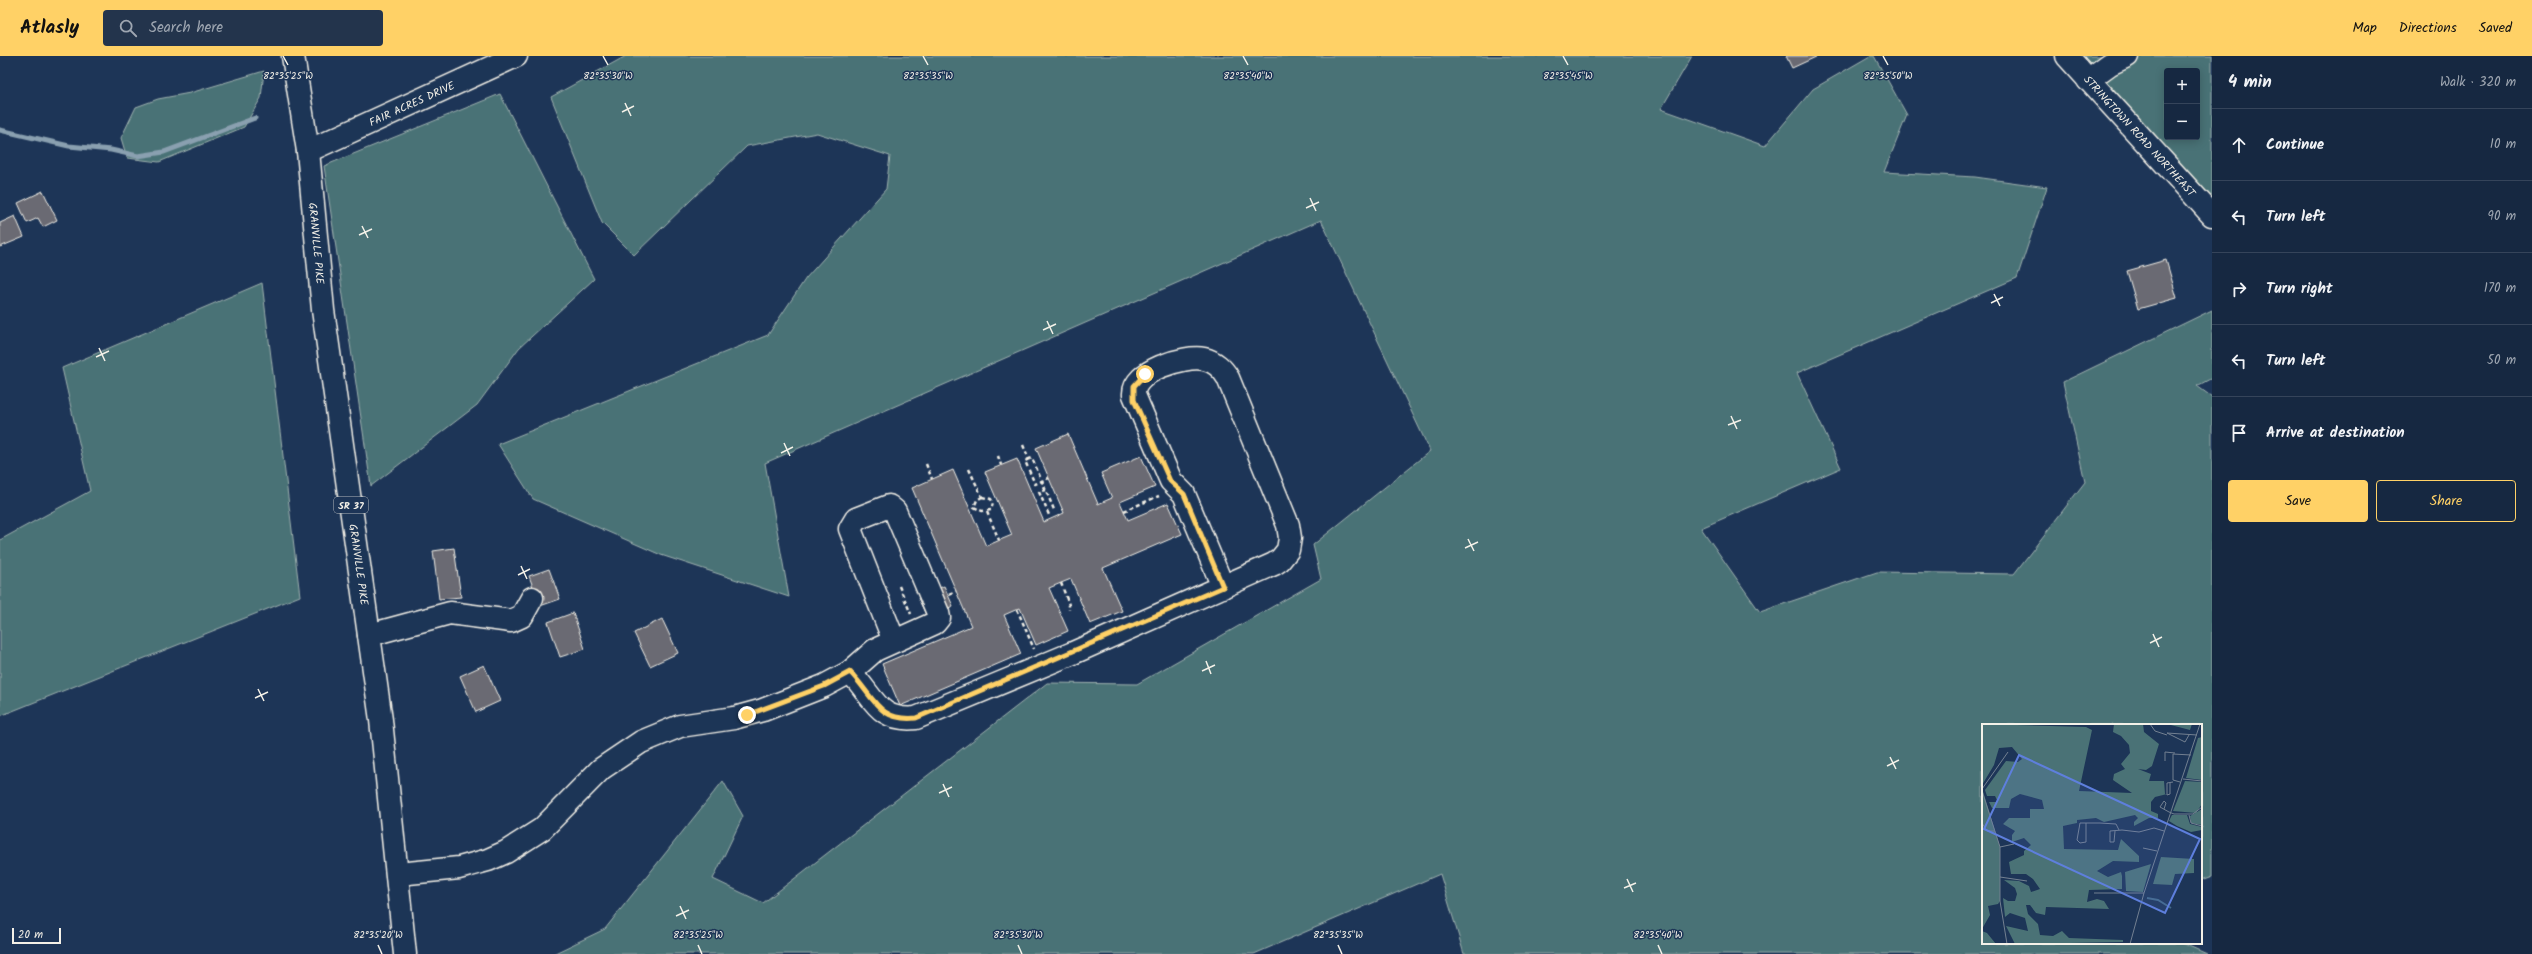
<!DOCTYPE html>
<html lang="en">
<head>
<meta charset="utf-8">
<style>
	:root { --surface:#162841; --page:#23344c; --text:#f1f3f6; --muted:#9ea6b1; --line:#35445a; --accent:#ffd166 }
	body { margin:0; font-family:Kalam,sans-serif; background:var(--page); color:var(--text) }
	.controls { position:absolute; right:12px; top:12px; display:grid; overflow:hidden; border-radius:4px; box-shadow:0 2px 10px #0003 }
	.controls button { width:36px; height:36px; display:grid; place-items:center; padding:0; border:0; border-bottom:1px solid var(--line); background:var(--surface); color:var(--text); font:20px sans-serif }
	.scale { position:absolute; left:12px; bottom:10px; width:49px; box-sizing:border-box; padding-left:4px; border:2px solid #f4f1e8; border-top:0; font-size:11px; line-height:14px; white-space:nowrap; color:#f4f1e8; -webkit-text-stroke:3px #1d3557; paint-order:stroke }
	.stop { position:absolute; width:12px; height:12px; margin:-9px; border:3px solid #ffd166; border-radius:50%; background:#fff }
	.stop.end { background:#ffd166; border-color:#fff; box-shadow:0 1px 4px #0008 }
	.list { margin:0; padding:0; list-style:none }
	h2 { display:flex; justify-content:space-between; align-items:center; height:52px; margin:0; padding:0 16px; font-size:17px }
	h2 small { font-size:13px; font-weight:400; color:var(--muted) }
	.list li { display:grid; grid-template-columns:26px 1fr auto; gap:12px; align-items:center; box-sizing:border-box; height:72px; padding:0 16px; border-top:1px solid var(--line) }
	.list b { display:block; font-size:15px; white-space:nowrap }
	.list em { font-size:13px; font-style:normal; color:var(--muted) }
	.actions { display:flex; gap:8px; padding:12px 16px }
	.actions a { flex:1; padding:9px 0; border:1px solid var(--accent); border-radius:4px; text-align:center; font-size:14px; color:var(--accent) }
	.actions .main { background:var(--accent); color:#111 }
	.icon { flex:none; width:22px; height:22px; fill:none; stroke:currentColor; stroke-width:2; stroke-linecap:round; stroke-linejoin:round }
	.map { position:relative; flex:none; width:2212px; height:898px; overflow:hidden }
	header { display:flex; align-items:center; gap:24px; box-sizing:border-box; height:56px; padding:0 20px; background:var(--accent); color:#111 }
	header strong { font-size:19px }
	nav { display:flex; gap:22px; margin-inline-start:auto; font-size:14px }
	.search { width:280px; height:36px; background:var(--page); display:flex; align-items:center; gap:10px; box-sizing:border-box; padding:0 14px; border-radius:4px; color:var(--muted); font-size:15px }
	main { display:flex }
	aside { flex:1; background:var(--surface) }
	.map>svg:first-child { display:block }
	.green { fill:#4a7276; stroke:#9fb2af; fill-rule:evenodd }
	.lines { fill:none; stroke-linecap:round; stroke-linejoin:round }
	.stream { stroke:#8aa0b0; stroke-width:5 }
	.building { fill:#6a6a73; stroke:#f4f1e8 }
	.minor-casing { stroke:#f4f1e8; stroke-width:25 }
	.highway-casing { stroke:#f4f1e8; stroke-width:25 }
	.path { stroke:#f4f1e8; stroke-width:2.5; stroke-dasharray:4 3; stroke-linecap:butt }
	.minor { stroke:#1d3557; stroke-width:22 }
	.highway { stroke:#1d3557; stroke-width:22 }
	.route { stroke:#ffd166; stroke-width:5 }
	.ticks { fill:none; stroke:#f4f1e8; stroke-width:1.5 }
	.labels { text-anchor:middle; stroke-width:3; stroke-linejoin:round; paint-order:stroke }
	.shield { fill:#1d3557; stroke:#b4b9bc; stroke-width:1 }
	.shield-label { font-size:10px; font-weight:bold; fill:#f4f1e8 }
	.street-label { font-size:11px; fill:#f4f1e8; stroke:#1d3557 }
	.inset-river { fill:none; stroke:#436a8a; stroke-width:2 }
	.inset-road { fill:none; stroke:#738091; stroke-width:1 }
	.view { fill:#5e7fdd; fill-opacity:0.15; stroke:#5e7fdd; stroke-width:2 }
	.inset-edge { fill:none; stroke:#f4f1e8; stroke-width:2 }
	.ticks-label { font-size:10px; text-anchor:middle; fill:#f4f1e8; stroke:#1d3557; stroke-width:3; stroke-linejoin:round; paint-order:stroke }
</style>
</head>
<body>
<header>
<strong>Atlasly</strong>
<div class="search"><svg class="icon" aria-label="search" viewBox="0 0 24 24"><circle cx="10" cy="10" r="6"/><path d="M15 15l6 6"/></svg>Search here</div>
<nav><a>Map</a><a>Directions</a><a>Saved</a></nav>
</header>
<main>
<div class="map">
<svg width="2212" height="898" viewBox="0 0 2212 898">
	<rect width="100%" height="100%" fill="#1d3557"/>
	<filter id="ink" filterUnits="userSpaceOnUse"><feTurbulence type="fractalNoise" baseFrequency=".025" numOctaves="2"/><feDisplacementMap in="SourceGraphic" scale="8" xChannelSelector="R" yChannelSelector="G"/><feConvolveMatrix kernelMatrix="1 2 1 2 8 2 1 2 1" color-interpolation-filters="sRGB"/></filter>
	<g filter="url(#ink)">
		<g class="green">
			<path d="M626,0H1692L1661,53L1765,90L1813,33L1870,0H1874L1907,59L1884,116L1975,121L2047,131L2017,222L1797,317L1841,412L1701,472L1760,556L1877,516L2014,518L2085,426L2063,326L2212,254V322L2197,330L2212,341V820L2201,824V669H1983V887H2182L2207,898H1464L1440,818L1254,898H553L605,873L723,725L743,760L713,823L763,847L1047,627L1137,628L1321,523L1313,489L1430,395L1321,164L765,407L789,541L661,499L533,443L498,388L768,279L806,222L886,133L890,100L817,77L747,90L634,199L602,167L551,41Z"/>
			<path d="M2067,0H2212V159ZM2167,15H2197V81H2167Z"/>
			<path d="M264,15L261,42L244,71L159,106L127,102L121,82L136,51L158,43L190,37Z"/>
			<path d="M500,38L594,223L519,292L477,349L371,430L324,110Z"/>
			<path d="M262,227L300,540L0,660V484L90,435L62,312Z"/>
		</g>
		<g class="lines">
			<path class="stream" d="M0,74L69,90L111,94L138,100L164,96L255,62"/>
		</g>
		<g class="building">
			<path d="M1786,0H1818L1792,12Z"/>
			<path d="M43,135L57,164L43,171L38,162L27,167L18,147Z"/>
			<path d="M15,160L24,181L0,191V167Z"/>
			<path d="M2166,204L2177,242L2138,253L2127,215Z"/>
			<path d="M1068,378L1098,448L1112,442L1101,417L1141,400L1155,431L1120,446L1128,464L1168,447L1182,478L1103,512L1122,555L1090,568L1071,523L1061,527L1049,532L1068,575L1036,589L1020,552L1004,559L1021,598L900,650L882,608L971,570L912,432L953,414L986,490L1012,479L985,416L1017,403L1044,466L1064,457L1036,392Z"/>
			<path d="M454,492L461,541L439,543L433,495Z"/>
			<path d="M549,513L560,543L540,550L529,520Z"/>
			<path d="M944,530L953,550L927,561L918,542Z"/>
			<path d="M573,557L585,593L560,601L548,566Z"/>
			<path d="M662,563L678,597L650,610L634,577Z"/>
			<path d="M484,609L500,645L476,656L460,620Z"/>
		</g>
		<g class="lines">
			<defs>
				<g id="minor">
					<path id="s1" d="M2067,0L2212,159"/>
					<path d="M2088,24L2110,8L2127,0"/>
					<path id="s2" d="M308,95L516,0"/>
					<path d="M369,579L450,557L511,565L522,560L532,542"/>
					<path d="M850,616C874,640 877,666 916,662L1073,597L1274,508L1280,504L1288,494L1290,482L1288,469L1228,322C1223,313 1214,305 1204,303C1184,299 1132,315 1134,339L1171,425L1184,438L1223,531"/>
					<path d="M398,818L459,812L488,804L506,796L542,773L601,713L641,686L680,670L734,662L763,654L824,630L850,616L875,594L935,567L939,562L938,557L895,455L889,450L856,463L850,473L894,585"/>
				</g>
				<g id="highway">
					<path id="s3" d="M293,0L308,95L323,254L381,664L405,898"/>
				</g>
			</defs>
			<use href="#minor" class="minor-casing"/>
			<use href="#highway" class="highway-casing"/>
			<g class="path">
				<path d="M1023,389L1029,403L1032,402L1055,456"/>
				<path d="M998,400L1001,409"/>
				<path d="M1029,403L1025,405L1035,428L1049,422"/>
				<path d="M926,408L932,423"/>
				<path d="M969,413L982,441"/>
				<path d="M1046,434L1039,436L1049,459"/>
				<path d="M982,441L991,443L993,447L991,454L982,455L974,451L977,444Z"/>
				<path d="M1124,455L1159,440"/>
				<path d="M987,456L999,484"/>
				<path d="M1061,527L1069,549V554"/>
				<path d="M899,530L911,558"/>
				<path d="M949,538L956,535"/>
				<path d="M1017,553L1034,593"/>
			</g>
			<use href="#minor" class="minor"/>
			<use href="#highway" class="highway"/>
		</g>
	</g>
	<g class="lines" filter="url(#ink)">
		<path class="route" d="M747,659L824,630L850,616C874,640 877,666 916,662L1223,531L1184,438L1170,425L1134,344V330L1145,318"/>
	</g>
	<path class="ticks" d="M283,0L288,9M603,0L608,9M923,0L928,9M1243,0L1248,9M1563,0L1568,9M1883,0L1888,9M625,47L631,60M622,56L634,50M1310,142L1316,155M1306,152L1319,146M362,170L368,182M359,179L372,173M1994,238L2000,250M1991,247L2003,241M1047,265L1053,278M1043,274L1056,268M99,292L105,305M96,301L109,295M1731,360L1737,373M1728,369L1741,364M784,387L790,400M781,397L793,391M1468,483L1474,495M1465,492L1478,486M521,510L527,523M518,519L530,513M2153,578L2159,591M2150,587L2162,581M1206,605L1211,618M1202,615L1215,609M258,633L264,645M255,642L268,636M1890,701L1896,713M1887,710L1899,704M943,728L949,741M939,737L952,731M1627,823L1633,836M1624,832L1636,827M680,850L686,863M676,860L689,854M378,889L382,898M698,889L702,898M1018,889L1022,898M1338,889L1342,898M1658,889L1662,898"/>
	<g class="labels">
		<rect class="shield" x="334" y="441" width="34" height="16" rx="3"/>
		<g class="shield-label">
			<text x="351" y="453">SR 37</text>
		</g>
		<g class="street-label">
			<text dy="4" stroke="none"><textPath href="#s2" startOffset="114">FAIR ACRES DRIVE</textPath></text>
			<text dy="4" stroke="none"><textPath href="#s1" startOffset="108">STRINGTOWN ROAD NORTHEAST</textPath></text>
			<text dy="4" stroke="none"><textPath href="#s3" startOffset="189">GRANVILLE PIKE</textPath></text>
			<text dy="4" stroke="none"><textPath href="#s3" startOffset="513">GRANVILLE PIKE</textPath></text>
		</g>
	</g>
	<g transform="translate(1982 668)">
		<rect width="220" height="220" fill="#1d3557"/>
		<path d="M0,0L104,3L110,6L97,67L150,69L131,56L132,50L143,45L139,40L148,29L147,21L139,12L131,8L132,0H161L162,8L177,20L170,42L164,46L156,45L169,50L167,57H182L183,70H185L173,73L169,78V87L176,90V94H167L152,102V98L156,94L153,91L122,98L114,94L95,96V99L81,102L82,125L136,126L139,115L157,132V138L131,137L115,147L126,153L139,148L140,152V165L107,166L105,178L115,175L122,177L127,185L64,183L63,191L54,189L48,181H44L46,190L56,200L58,211L71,212L80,207L87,214L141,216V218L33,220L24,202L46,207L43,194L28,189L23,193L21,174L26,177H33L35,170L33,164L22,156L37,157L47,162L49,168L58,165L51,155L44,150H29L27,138L42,131V127L49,121L42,114L30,118V111L33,107L21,100L27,94H48V85H62L60,76L38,70L29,75L27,84H10L7,78H16L13,72H5L3,66L24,37L36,38L40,35L30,23L17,24L12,41L0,61ZM185,0H210L208,6ZM220,13V56L204,54L216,14ZM203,57L220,58V80L214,89L191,87ZM0,64L18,123V177L16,180L6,182L8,191L0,205ZM220,85V101L209,99L208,92ZM190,91H205L208,100L220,103V106L209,108L195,102L187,97ZM179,133L212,135V149L193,150L190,161L171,160ZM169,140L161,168L144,167L143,148ZM0,207L5,209L14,220H0Z" fill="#4a7276"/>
		<path class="inset-river" d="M165,174L176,176L189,184"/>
		<path class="inset-road" d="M168,0L173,7L185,11M207,11L203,18L185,9L215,11M183,37V28L193,29M201,55L220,57M198,58L191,56V30L209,31M188,59V70L185,71V59L191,58M0,65L26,28M0,67L18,123V177L25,220M182,85L184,79L182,77L178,83L187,88L192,90H211L220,83M207,91L209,99L220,102M0,99L5,107H13M104,99V118L98,119L95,116L98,99H118L134,100L137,106M133,107L132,118H128V107L140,106L157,108L172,104L182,107M18,123L32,120M161,124L175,127M18,153L45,157M112,169H162M148,220L162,169L218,0"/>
		<path class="view" d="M37,31L218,115L183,189L2,105Z"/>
		<rect width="220" height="220" class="inset-edge"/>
	</g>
	<g class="ticks-label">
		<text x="288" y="23">82°35'25"W</text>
		<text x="608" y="23">82°35'30"W</text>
		<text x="928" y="23">82°35'35"W</text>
		<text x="1248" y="23">82°35'40"W</text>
		<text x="1568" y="23">82°35'45"W</text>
		<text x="1888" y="23">82°35'50"W</text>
		<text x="1658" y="882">82°35'40"W</text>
		<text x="378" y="882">82°35'20"W</text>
		<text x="698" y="882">82°35'25"W</text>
		<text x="1018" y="882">82°35'30"W</text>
		<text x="1338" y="882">82°35'35"W</text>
	</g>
</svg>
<div class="controls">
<button>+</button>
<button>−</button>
</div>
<div class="scale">20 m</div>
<div class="stop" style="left:1145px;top:318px"></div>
<div class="stop end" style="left:747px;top:659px"></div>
</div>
<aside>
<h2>4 min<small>Walk · 320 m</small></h2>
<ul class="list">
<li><svg class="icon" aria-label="ahead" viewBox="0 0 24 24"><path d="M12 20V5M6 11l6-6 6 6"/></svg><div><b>Continue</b></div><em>10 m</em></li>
<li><svg class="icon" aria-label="left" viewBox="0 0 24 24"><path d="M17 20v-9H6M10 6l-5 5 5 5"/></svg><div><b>Turn left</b></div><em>90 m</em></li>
<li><svg class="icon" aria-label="right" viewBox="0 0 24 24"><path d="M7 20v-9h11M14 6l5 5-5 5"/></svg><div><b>Turn right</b></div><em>170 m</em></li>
<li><svg class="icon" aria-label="left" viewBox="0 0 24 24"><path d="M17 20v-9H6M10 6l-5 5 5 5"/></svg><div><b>Turn left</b></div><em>50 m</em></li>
<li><svg class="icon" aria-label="arrive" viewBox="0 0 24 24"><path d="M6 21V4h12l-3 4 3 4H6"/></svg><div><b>Arrive at destination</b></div></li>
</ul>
<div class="actions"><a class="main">Save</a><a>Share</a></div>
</aside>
</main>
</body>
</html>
